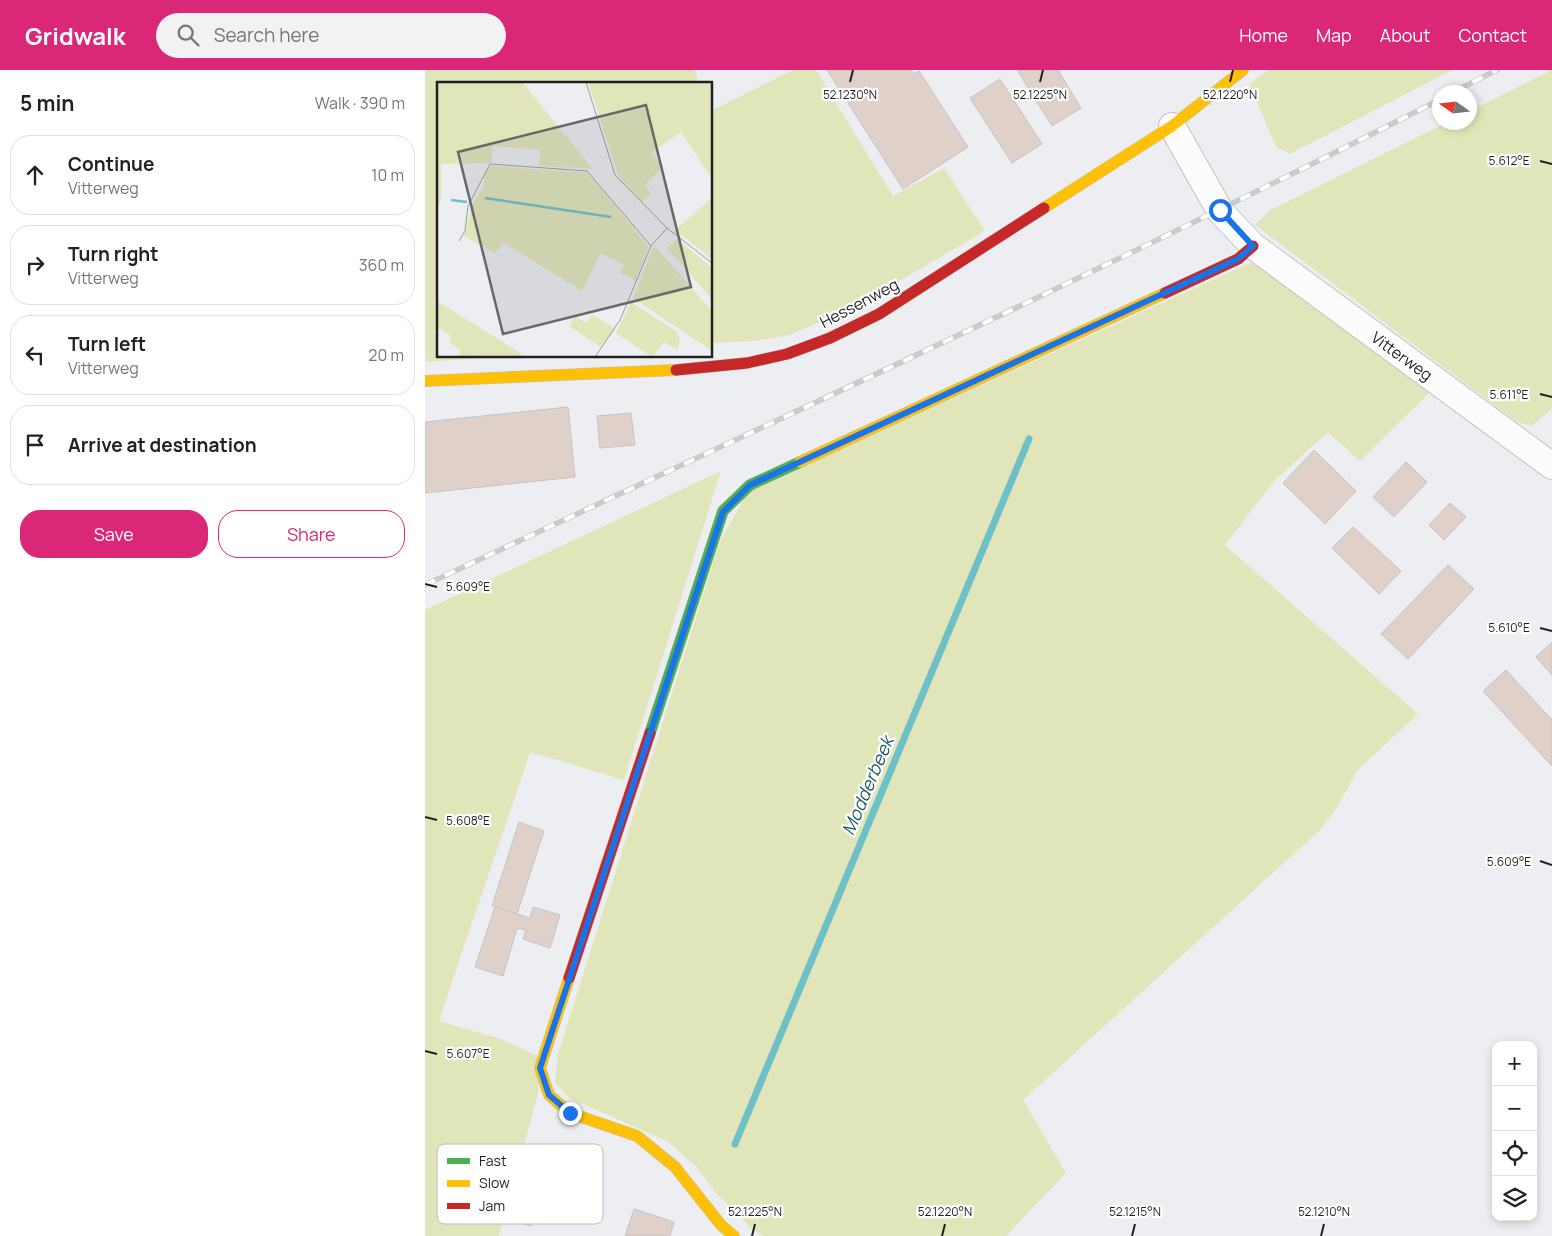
<!DOCTYPE html>
<html lang="en">
<head>
<meta charset="utf-8">
<style>
	:root { --surface:#fff; --page:#f2f2f2; --text:#222; --muted:#767676; --line:#e0e0e0; --accent:#db2777 }
	body { margin:0; font-family:Manrope,sans-serif; background:var(--page); color:var(--text) }
	.controls { position:absolute; right:15px; bottom:15px; display:grid; overflow:hidden; border-radius:10px; box-shadow:0 2px 8px #0003 }
	.controls button { width:45px; height:45px; display:grid; place-items:center; padding:0; border:0; border-bottom:1px solid var(--line); background:var(--surface); color:var(--text); font:25px sans-serif }
	.compass { position:absolute; left:1007px; top:15px; width:45px; height:45px; border-radius:50%; background:var(--surface); box-shadow:0 2px 8px #0003; rotate:284deg }
	.stop { position:absolute; width:15px; height:15px; margin:-11px; border:4px solid #1a73e8; border-radius:50%; background:#fff }
	.stop.end { background:#1a73e8; border-color:#fff; box-shadow:0 1px 5px #0008 }
	.list { margin:0; padding:0; list-style:none }
	h2 { display:flex; justify-content:space-between; align-items:center; height:65px; margin:0; padding:0 20px; font-size:21px }
	h2 small { font-size:16px; font-weight:400; color:var(--muted) }
	.list li { display:grid; grid-template-columns:32px 1fr auto; gap:15px; align-items:center; box-sizing:border-box; height:80px; margin:0 10px 10px; padding:0 10px; border:1px solid var(--line); border-radius:20px }
	.list b { display:block; font-size:19px; white-space:nowrap }
	.list p { margin:0; font-size:16px; white-space:nowrap; color:var(--muted) }
	.list em { font-size:16px; font-style:normal; color:var(--muted) }
	.actions { display:flex; gap:10px; padding:15px 20px }
	.actions a { flex:1; padding:11px 0; border:1px solid var(--accent); border-radius:20px; text-align:center; font-size:18px; color:var(--accent) }
	.actions .main { background:var(--accent); color:#fff }
	.icon { flex:none; width:28px; height:28px; fill:none; stroke:currentColor; stroke-width:2; stroke-linecap:round; stroke-linejoin:round }
	.map { position:relative; flex:none; width:1127px; height:1166px; overflow:hidden }
	header { display:flex; align-items:center; gap:30px; box-sizing:border-box; height:70px; padding:0 25px; background:var(--accent); color:#fff }
	header strong { font-size:24px }
	nav { display:flex; gap:28px; margin-inline-start:auto; font-size:18px }
	.search { width:350px; height:45px; background:var(--page); display:flex; align-items:center; gap:12px; box-sizing:border-box; padding:0 18px; border-radius:28px; color:var(--muted); font-size:19px }
	main { display:flex }
	aside { flex:1; background:var(--surface) }
	.map>svg:first-child { display:block }
	.green { fill:#e1e6ba }
	.lines { fill:none; stroke-linecap:round; stroke-linejoin:round }
	.stream { stroke:#6ec0c7; stroke-width:7 }
	.building { fill:#dfd0ca; stroke:#c4c3c4 }
	.street-casing { stroke:#c2c3c5; stroke-width:28 }
	.fast-casing { stroke:#c2c3c5; stroke-width:12 }
	.slow-casing { stroke:#c2c3c5; stroke-width:12 }
	.jam-casing { stroke:#c2c3c5; stroke-width:12 }
	.street { stroke:#fcfcfd; stroke-width:26 }
	.fast { stroke:#4caf50; stroke-width:11 }
	.slow { stroke:#ffc107; stroke-width:11 }
	.jam { stroke:#c62828; stroke-width:11 }
	.rail-casing { stroke:#cbcbcc; stroke-width:5.5 }
	.rail { stroke:#fff; stroke-width:4; stroke-dasharray:11; stroke-linecap:butt }
	.route { stroke:#1a73e8; stroke-width:6 }
	.ticks { fill:none; stroke:#1f2022; stroke-width:2 }
	.labels { text-anchor:middle; stroke-width:4.5; stroke-linejoin:round; paint-order:stroke }
	.street-label { font-size:16px; fill:#1f2022; stroke:#fff }
	.water-label { font-size:18px; font-style:italic; fill:#1d5c61; stroke:#fff }
	.inset-river { fill:none; stroke:#6ec0c7; stroke-width:2.5 }
	.inset-road { fill:none; stroke:#9b9c9e; stroke-width:1 }
	.view { fill:#67686a; fill-opacity:0.15; stroke:#67686a; stroke-width:2.5 }
	.inset-edge { fill:none; stroke:#1f2022; stroke-width:2.5 }
	.key { fill:#fff; stroke:#bcbcbd; stroke-width:1 }
	.key-label { font-size:14px; fill:#1f2022 }
	.ticks-label { font-size:12px; text-anchor:middle; fill:#1f2022; stroke:#fff; stroke-width:4.5; stroke-linejoin:round; paint-order:stroke }
</style>
</head>
<body>
<header>
<strong>Gridwalk</strong>
<div class="search"><svg class="icon" aria-label="search" viewBox="0 0 24 24"><circle cx="10" cy="10" r="6"/><path d="M15 15l6 6"/></svg>Search here</div>
<nav><a>Home</a><a>Map</a><a>About</a><a>Contact</a></nav>
</header>
<main>
<aside>
<h2>5 min<small>Walk · 390 m</small></h2>
<ul class="list">
<li><svg class="icon" aria-label="ahead" viewBox="0 0 24 24"><path d="M12 20V5M6 11l6-6 6 6"/></svg><div><b>Continue</b><p>Vitterweg</p></div><em>10 m</em></li>
<li><svg class="icon" aria-label="right" viewBox="0 0 24 24"><path d="M7 20v-9h11M14 6l5 5-5 5"/></svg><div><b>Turn right</b><p>Vitterweg</p></div><em>360 m</em></li>
<li><svg class="icon" aria-label="left" viewBox="0 0 24 24"><path d="M17 20v-9H6M10 6l-5 5 5 5"/></svg><div><b>Turn left</b><p>Vitterweg</p></div><em>20 m</em></li>
<li><svg class="icon" aria-label="arrive" viewBox="0 0 24 24"><path d="M6 21V4h12l-3 4 3 4H6"/></svg><div><b>Arrive at destination</b></div></li>
</ul>
<div class="actions"><a class="main">Save</a><a>Share</a></div>
</aside>
<div class="map">
<svg width="1127" height="1166" viewBox="0 0 1127 1166">
	<rect width="100%" height="100%" fill="#edeef1"/>
	<g class="green">
		<path d="M0,0H269L274,14H14V286H83L0,292Z"/>
		<path d="M368,0H391L468,126L519,98L560,161L435,234L365,265L329,271L286,273V41Z"/>
		<path d="M843,0H1027L865,84L851,77L824,14Z"/>
		<path d="M1127,0V338L1107,356L1092,352L830,155L845,140L1021,53L1044,52L1045,41Z"/>
		<path d="M831,190L1011,316L935,391L903,362L849,411L800,475L993,644L932,701L911,739L895,760L598,1030L641,1103L581,1166H339L329,1161L291,1123L271,1096L242,1071L144,1028L130,1012L133,984L295,471L323,422Z"/>
		<path d="M296,401L199,710L105,682L14,951L76,969L115,987L113,1024L74,1166H0V540Z"/>
	</g>
	<g class="lines">
		<path class="stream" d="M310,1074L604,369"/>
	</g>
	<g class="building">
		<path d="M402,0H486L489,4L494,1L543,77L478,119Z"/>
		<path d="M592,0H633L656,38L627,56Z"/>
		<path d="M575,9L617,74L587,93L545,28Z"/>
		<path d="M143,337L150,407L0,423V352Z"/>
		<path d="M206,343L210,375L175,378L172,346Z"/>
		<path d="M889,380L931,421L900,454L858,413Z"/>
		<path d="M981,392L1002,412L969,447L948,427Z"/>
		<path d="M1025,433L1041,447L1019,470L1004,455Z"/>
		<path d="M928,457L976,501L954,524L907,478Z"/>
		<path d="M1023,495L1049,519L983,589L956,564Z"/>
		<path d="M1127,572V605L1111,587Z"/>
		<path d="M1081,600L1127,650V696L1058,621Z"/>
		<path d="M94,752L119,761L92,844L67,836Z"/>
		<path d="M70,837L105,848L108,837L135,845L125,878L98,869L101,860L92,858L78,906L50,897Z"/>
		<path d="M133,1093L158,1101L145,1141L114,1131L106,1156L86,1150L98,1111L125,1119Z"/>
		<path d="M209,1139L249,1152L245,1166H200Z"/>
	</g>
	<g class="lines">
		<defs>
			<path id="street" d="M747,56L795,141L828,176L1127,396"/>
			<path id="fast" d="M225,663L298,441L325,415L375,392"/>
			<g id="slow">
				<path d="M619,138L747,56L818,0"/>
				<path d="M0,311L251,300"/>
				<path d="M375,392L740,223"/>
				<path d="M144,908L115,998L124,1025L145,1043L212,1066L250,1097L296,1155L309,1166"/>
			</g>
			<g id="jam">
				<path d="M740,223L813,189L828,176"/>
				<path d="M251,300L322,293L362,284L405,268L454,244L619,138"/>
				<path d="M144,908L225,663"/>
			</g>
		</defs>
		<use href="#street" class="street-casing"/>
		<use href="#fast" class="fast-casing"/>
		<use href="#slow" class="slow-casing"/>
		<use href="#jam" class="jam-casing"/>
		<use href="#street" class="street"/>
		<use href="#fast" class="fast"/>
		<use href="#slow" class="slow"/>
		<use href="#jam" class="jam"/>
		<defs>
			<g id="rail">
				<path d="M1028,22L1072,0"/>
				<path d="M0,515C339,356 681,200 1014,30"/>
			</g>
		</defs>
		<use href="#rail" class="rail-casing"/>
		<use href="#rail" class="rail"/>
	</g>
	<g class="lines">
		<path class="route" d="M145,1043L124,1025L115,998L298,442L325,415L813,189L828,176L795,140"/>
	</g>
	<path class="ticks" d="M425,12L428,0M615,12L618,0M805,12L808,0M1115,91L1127,94M1115,324L1127,327M0,514L12,517M1115,558L1127,561M0,747L12,750M1115,791L1127,795M0,981L12,984M327,1166L330,1154M517,1166L520,1154M707,1166L710,1154M896,1166L899,1154"/>
	<g class="labels">
		<g class="street-label">
			<text transform="translate(434 233) rotate(-28)" y="6">Hessenweg</text>
			<text transform="translate(977 286) rotate(36)" y="6">Vitterweg</text>
		</g>
		<g class="water-label">
			<text transform="translate(443 716) rotate(-67)" y="6">Modderbeek</text>
		</g>
	</g>
	<g transform="translate(12 12)">
		<rect width="275" height="275" fill="#edeef1"/>
		<path d="M0,0H85L156,87L102,84L103,68L56,64L54,81L4,82V118L0,126ZM151,0H275V97L244,50L214,71L226,85L208,103L214,111L205,120L181,93ZM56,84L151,91L212,165L198,199L183,190L187,183L164,171L145,209L67,161L57,171L27,154L35,123L46,105L49,88ZM275,116V177L238,148ZM240,157L275,186V217L230,166ZM217,163L275,229V269L196,216ZM0,219L74,265L89,275H20L24,269L15,262L12,257L14,254L3,246L0,250ZM194,220L239,249L243,258L240,268L227,260L215,275L179,251ZM155,232L178,247L164,265L132,244L138,234L150,241Z" fill="#e1e6ba"/>
		<path class="inset-river" d="M48,116L174,135M14,118L30,120"/>
		<path class="inset-road" d="M149,0L178,93L230,146L275,181M22,159L28,149L31,124L53,82L150,89L214,164M158,275L183,238L214,164L230,146"/>
		<path class="view" d="M209,23L254,205L66,252L21,70Z"/>
		<rect width="275" height="275" class="inset-edge"/>
	</g>
	<rect x="12" y="1074" width="166" height="80" rx="8" class="key"/>
	<rect x="22" y="1088" width="23" height="6" fill="#4caf50"/>
	<rect x="22" y="1110" width="23" height="7" fill="#ffc107"/>
	<rect x="22" y="1133" width="23" height="6" fill="#c62828"/>
	<g class="key-label">
		<text x="54" y="1096">Fast</text>
		<text x="54" y="1118">Slow</text>
		<text x="54" y="1141">Jam</text>
	</g>
	<g class="ticks-label">
		<text x="425" y="29">52.1230°N</text>
		<text x="615" y="29">52.1225°N</text>
		<text x="805" y="29">52.1220°N</text>
		<text x="1084" y="95">5.612°E</text>
		<text x="1084" y="329">5.611°E</text>
		<text x="43" y="521">5.609°E</text>
		<text x="1084" y="562">5.610°E</text>
		<text x="43" y="755">5.608°E</text>
		<text x="1084" y="796">5.609°E</text>
		<text x="43" y="988">5.607°E</text>
		<text x="330" y="1146">52.1225°N</text>
		<text x="520" y="1146">52.1220°N</text>
		<text x="710" y="1146">52.1215°N</text>
		<text x="899" y="1146">52.1210°N</text>
	</g>
</svg>
<div class="controls">
<button>+</button>
<button>−</button>
<button><svg class="icon" aria-label="locate" viewBox="0 0 24 24"><circle cx="12" cy="12" r="6"/><path d="M12 2v4M12 18v4M2 12h4M18 12h4"/></svg></button>
<button><svg class="icon" aria-label="layers" viewBox="0 0 24 24"><path d="M12 4l9 5-9 5-9-5zM3 14l9 5 9-5"/></svg></button>
</div>
<svg class="compass" viewBox="-18 -18 36 36"><path d="M0-13l5 13h-10z" fill="#e53935"/><path d="M0 13l5-13h-10z" fill="#767676"/></svg>
<div class="stop" style="left:795px;top:140px"></div>
<div class="stop end" style="left:145px;top:1043px"></div>
</div>
</main>
</body>
</html>
